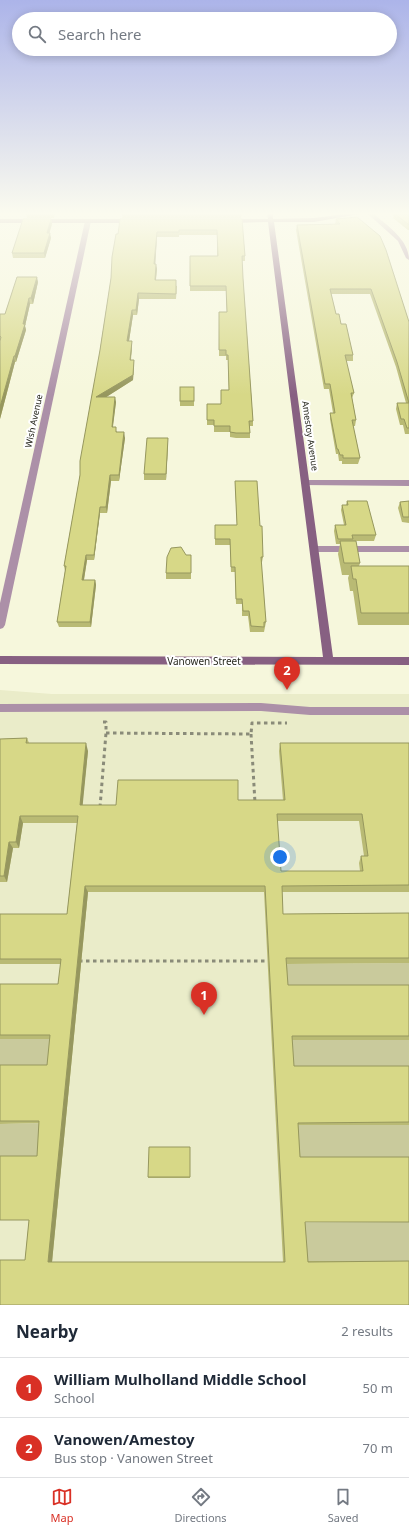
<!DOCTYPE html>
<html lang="en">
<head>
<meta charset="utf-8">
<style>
	:root { --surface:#fff; --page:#f2f2f3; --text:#1f2937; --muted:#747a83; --line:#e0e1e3; --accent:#d93025 }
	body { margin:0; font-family:"Noto Sans",sans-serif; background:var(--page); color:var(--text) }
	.you { position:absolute; left:280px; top:857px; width:14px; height:14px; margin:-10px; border:3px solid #fff; border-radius:50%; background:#1a73e8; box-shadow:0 0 0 6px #1a73e833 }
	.badge { display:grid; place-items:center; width:26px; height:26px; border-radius:50%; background:var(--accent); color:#fff; font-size:13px; font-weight:700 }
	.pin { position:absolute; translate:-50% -33px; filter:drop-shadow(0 1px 2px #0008) }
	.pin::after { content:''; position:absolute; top:21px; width:14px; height:12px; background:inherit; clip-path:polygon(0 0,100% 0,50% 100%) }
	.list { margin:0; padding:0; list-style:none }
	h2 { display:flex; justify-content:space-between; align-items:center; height:52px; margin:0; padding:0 16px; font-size:17px }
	h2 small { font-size:13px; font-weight:400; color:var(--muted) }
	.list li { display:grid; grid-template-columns:26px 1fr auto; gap:12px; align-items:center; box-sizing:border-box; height:60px; padding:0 16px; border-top:1px solid var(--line) }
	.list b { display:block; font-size:15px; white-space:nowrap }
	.list p { margin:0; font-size:13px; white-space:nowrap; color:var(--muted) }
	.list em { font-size:13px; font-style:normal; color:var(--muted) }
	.icon { flex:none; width:22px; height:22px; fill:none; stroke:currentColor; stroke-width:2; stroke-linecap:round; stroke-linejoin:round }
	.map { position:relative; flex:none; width:409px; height:1305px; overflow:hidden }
	.search { position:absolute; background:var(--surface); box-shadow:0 2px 10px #0003; left:12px; right:12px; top:12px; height:44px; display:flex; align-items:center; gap:10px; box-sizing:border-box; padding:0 14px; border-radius:22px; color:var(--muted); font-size:15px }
	.sheet { height:172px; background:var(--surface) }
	nav { display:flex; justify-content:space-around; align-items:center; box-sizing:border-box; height:56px; border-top:1px solid var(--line); background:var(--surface); font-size:11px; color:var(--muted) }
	nav a { display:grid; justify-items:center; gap:2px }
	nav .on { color:var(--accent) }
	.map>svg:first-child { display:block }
	.built { fill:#eaecc9 }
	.green { fill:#c9ca9c }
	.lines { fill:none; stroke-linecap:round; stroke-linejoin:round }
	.path { stroke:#8a8b79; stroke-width:3; stroke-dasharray:3.5 3.5; stroke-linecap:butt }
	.lane { fill:#ac90a8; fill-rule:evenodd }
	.street { fill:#ac90a8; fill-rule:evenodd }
	.secondary { fill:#876082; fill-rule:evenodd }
	.wall { fill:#b9ba74; fill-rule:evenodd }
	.shaded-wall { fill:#96975e }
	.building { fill:#d7d887; stroke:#96975e; fill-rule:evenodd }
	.labels { text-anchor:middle; stroke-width:4; stroke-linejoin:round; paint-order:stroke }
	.far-street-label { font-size:9px; fill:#27281e; stroke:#fff }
	.street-label { font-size:10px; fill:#27281e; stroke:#fff }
</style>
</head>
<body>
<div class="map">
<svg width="409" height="1305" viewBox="0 0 409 1305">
	<rect width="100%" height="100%" fill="#f6f7dc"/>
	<path class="built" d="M0,690L52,694H409V1305H0Z"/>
	<g class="green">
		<path d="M409,963V990H286L285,964Z"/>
		<path d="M0,1039H54L50,1069H0Z"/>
		<path d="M290,1040H409V1070H292Z"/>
		<path d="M43,1123L40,1158H0V1124Z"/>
		<path d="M296,1125H409V1159H298Z"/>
		<path d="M409,1222V1261H305L303,1223Z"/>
	</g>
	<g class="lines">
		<g class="path">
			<path d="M103,722H106V733L251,734L252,723H287"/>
			<path d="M251,734L255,803"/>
			<path d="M100,807L106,733"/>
			<path d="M79,961H270"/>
		</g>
		<g class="lane">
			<path d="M314,546H409V552H314L310,549Z"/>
			<path d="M261,703L310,707H409V715H310L261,711L0,712V704Z"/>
		</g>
		<g class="street">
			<path d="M367,213H373C387,226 409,239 409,260L406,258L398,241Z"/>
			<path d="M88,219L91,221L5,625L3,628L0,629V603L85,221Z"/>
			<path d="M306,480H409V486L303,485L302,483Z"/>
		</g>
		<g class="secondary">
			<path d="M267,213H273V219L314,218L353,213H365L314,222H274L333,657H409V665L0,664V656L323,657L268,222L230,223L227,221L230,219H268Z"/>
			<path d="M0,219H132L135,221L132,223H0Z"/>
		</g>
	</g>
	<g class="wall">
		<path d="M26,213H55L54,218H27Z"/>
		<path d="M122,213H242L241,218H122Z"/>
		<path d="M394,213H409V230H408L393,218Z"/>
		<path d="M51,219L52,224L49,233L51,238L45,258H13L12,253Z"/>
		<path d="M242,219L245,256V261H242L243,278L253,421V426H250V438H236L230,437V432H214V425H207V404H221L229,390L228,360H226V356H219V312H227L226,291H190V256H217V235H179V237H157L155,264L157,269L156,280L177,286L176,299H139L137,315H133L129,341L132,347L131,360L134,365L133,380L106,397L116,402L113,427L117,432L125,438L119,481H111L107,513H100L94,560H87L84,580H95L96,585L91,627H59L57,622L65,571L64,566L80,475L100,350L111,278L116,234Z"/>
		<path d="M336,219L409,322V434H405L403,425H400L396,409L397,403H406L396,367L370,294H331L336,314L341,324L353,355V361H346L354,393L352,398L356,420L355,426H353L360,458L358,464H342V461H339L338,454H336L330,419V413H333L329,389H324L296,230L297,225L335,224Z"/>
		<path d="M38,282L33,304H30L25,326L26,330L16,362H15L0,419V314H5Z"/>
		<path d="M194,387V406H180V401Z"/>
		<path d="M168,444L166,480H144V474Z"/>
		<path d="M235,481L260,526L263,557L262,562H261L266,622L264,632H250L248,616H242V604H236L235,572H231L230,545H215V525H237Z"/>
		<path d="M347,501L376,535L374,541H352L360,563L359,566H409V625H358L353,591H350L348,578L349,575H342L338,554L340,544H336L334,531L335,525H344L341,510L342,505H346Z"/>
		<path d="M409,501V523L402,522L398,508L400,502Z"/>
		<path d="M186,555H191V579H166V573Z"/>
		<path d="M27,738L29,743L88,751L82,805H116L238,800H283L279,751L280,743H409V892H282L283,914L409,913V963L287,964L288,985H409V1040H292L294,1066H409V1125H298L308,1261H409V1305H0V1260H25L29,1220H0V1156H37L39,1123L0,1124V1065H47L50,1039H0V984H58L61,964H0V914H67L77,823H23L19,848H13L7,882H0V739ZM277,821H359L364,856H361L359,863L360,871H281ZM88,892H264L283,1262H52Z"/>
		<path d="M190,1148V1178H148V1177Z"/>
	</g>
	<g class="shaded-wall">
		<path d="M51,219L52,224L48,238L47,233Z"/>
		<path d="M157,232V237L155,269L154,264Z"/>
		<path d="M50,233L51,238L45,258L44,253Z"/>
		<path d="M156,264L157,269L155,286V280Z"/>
		<path d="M37,277L38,282L33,304L31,298Z"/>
		<path d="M138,293L139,299L137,315L136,310Z"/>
		<path d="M29,298L30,304L25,326L26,330L16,362L15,356Z"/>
		<path d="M132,310L133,315L128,347L127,341Z"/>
		<path d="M132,341V347L130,365V360Z"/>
		<path d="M14,356L15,362L0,419V407Z"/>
		<path d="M134,360V365L133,380L97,403L96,397Z"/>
		<path d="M115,397L116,402L112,432V427Z"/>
		<path d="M124,432L125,438L119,481V475Z"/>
		<path d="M168,438V444L166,480V474Z"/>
		<path d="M110,475L111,481L107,513L106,507Z"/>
		<path d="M100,507V513L94,560V555Z"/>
		<path d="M86,555L87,560L83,585L82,580Z"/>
		<path d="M95,580L96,585L91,627L90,622Z"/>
		<path d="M86,743L88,751L82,812L80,805Z"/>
		<path d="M20,816L23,823L19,848L16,842Z"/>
		<path d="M9,842L13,848L7,882L4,876Z"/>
		<path d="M85,886L88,892L52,1262H48Z"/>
	</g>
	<g class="building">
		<path d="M394,213H409V225Z"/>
		<path d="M357,217L380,236L386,250L409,322V403L397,362L371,289H330L336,314H339L341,324H346L353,355H345L354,393H351L356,420H352L360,458H343V455H340L338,449H337L330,413H335L330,384H325L297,225L340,224L336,219Z"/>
		<path d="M23,219H51L47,233H50L44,253H12Z"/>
		<path d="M120,219H242L245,256H242L243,278L253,421H249L250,433H236L230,432V426H214V420H207V404H221V390H229L228,355H226V350H219V312H227L226,286H190V256H218L217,230H179V232H157L154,264H156L155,280H176V294L138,293L136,310H132L127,341H132L130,360H134L133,375L96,397H115L112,427H116V432H124L119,475H110L106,507H100L94,555H86L82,580H95L90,622H57L66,566H64L80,475V461L100,350L111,278L112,257L116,234H118Z"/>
		<path d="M17,277H37L31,298H29L23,324H25L15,356H14L0,407V341L1,337L0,336V314H5Z"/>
		<rect x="180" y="387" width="14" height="14"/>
		<path d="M397,403H409V428H407L404,419H401Z"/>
		<path d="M147,438H168L166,474H144Z"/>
		<path d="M235,481H257L260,526H262L263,557H261L266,622H264V627L251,626L249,611H243L242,599H236L235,567H231L230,539H215V525H237Z"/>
		<path d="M347,501H367L376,535H352L353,539H338L335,525H346L342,505H348Z"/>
		<path d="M409,501V517H403L400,502Z"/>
		<path d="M340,541H356L360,563H344Z"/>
		<path d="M181,547L186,555H191V573H166L167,557L171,548Z"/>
		<path d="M351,566H409V613H361L356,579H353Z"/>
		<path d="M27,738L26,743H86L80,805H116L118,780H238V800H285L280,743H409V885L282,886L283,914L409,913V958H286L288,985H409V1036H292L294,1066H409V1122L298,1123L300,1157H409V1222H305L308,1262L409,1261V1305H0V1260H25L29,1220H0V1156H37L39,1121H0V1065H47L50,1035H0V984H58L61,959H0V914H67L78,816H20L16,842H9L4,876H0V739ZM277,814H362L368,856H361L363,871H281ZM85,886H265L285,1262H48Z"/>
		<path d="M149,1147H190V1177H148Z"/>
	</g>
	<linearGradient id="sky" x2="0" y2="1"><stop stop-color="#acb4e9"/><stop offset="0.54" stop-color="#fbfbef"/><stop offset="1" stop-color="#fbfbef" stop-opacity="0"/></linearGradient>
	<rect width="409" height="395" fill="url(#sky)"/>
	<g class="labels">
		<g class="far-street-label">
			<text transform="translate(34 421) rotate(-78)" y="3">Wish Avenue</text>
			<text transform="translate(310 436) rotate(82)" y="3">Amestoy Avenue</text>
		</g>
		<g class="street-label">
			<text x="204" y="665">Vanowen Street</text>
		</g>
	</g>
</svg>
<div class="you"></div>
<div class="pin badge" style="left:204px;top:1015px">1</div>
<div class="pin badge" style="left:287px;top:690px">2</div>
<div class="search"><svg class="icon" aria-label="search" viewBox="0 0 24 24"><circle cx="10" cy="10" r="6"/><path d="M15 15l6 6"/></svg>Search here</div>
</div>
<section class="sheet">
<h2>Nearby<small>2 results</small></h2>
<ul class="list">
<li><span class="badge">1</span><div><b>William Mulholland Middle School</b><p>School</p></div><em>50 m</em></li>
<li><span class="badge">2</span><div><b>Vanowen/Amestoy</b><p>Bus stop · Vanowen Street</p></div><em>70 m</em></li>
</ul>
</section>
<nav>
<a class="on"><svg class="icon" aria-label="map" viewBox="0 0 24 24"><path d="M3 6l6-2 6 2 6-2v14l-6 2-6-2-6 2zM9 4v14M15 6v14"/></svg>Map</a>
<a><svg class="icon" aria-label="directions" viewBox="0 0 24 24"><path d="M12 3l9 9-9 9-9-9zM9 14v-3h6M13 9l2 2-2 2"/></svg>Directions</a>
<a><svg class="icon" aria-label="saved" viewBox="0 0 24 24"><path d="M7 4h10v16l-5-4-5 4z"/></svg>Saved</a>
</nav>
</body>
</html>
